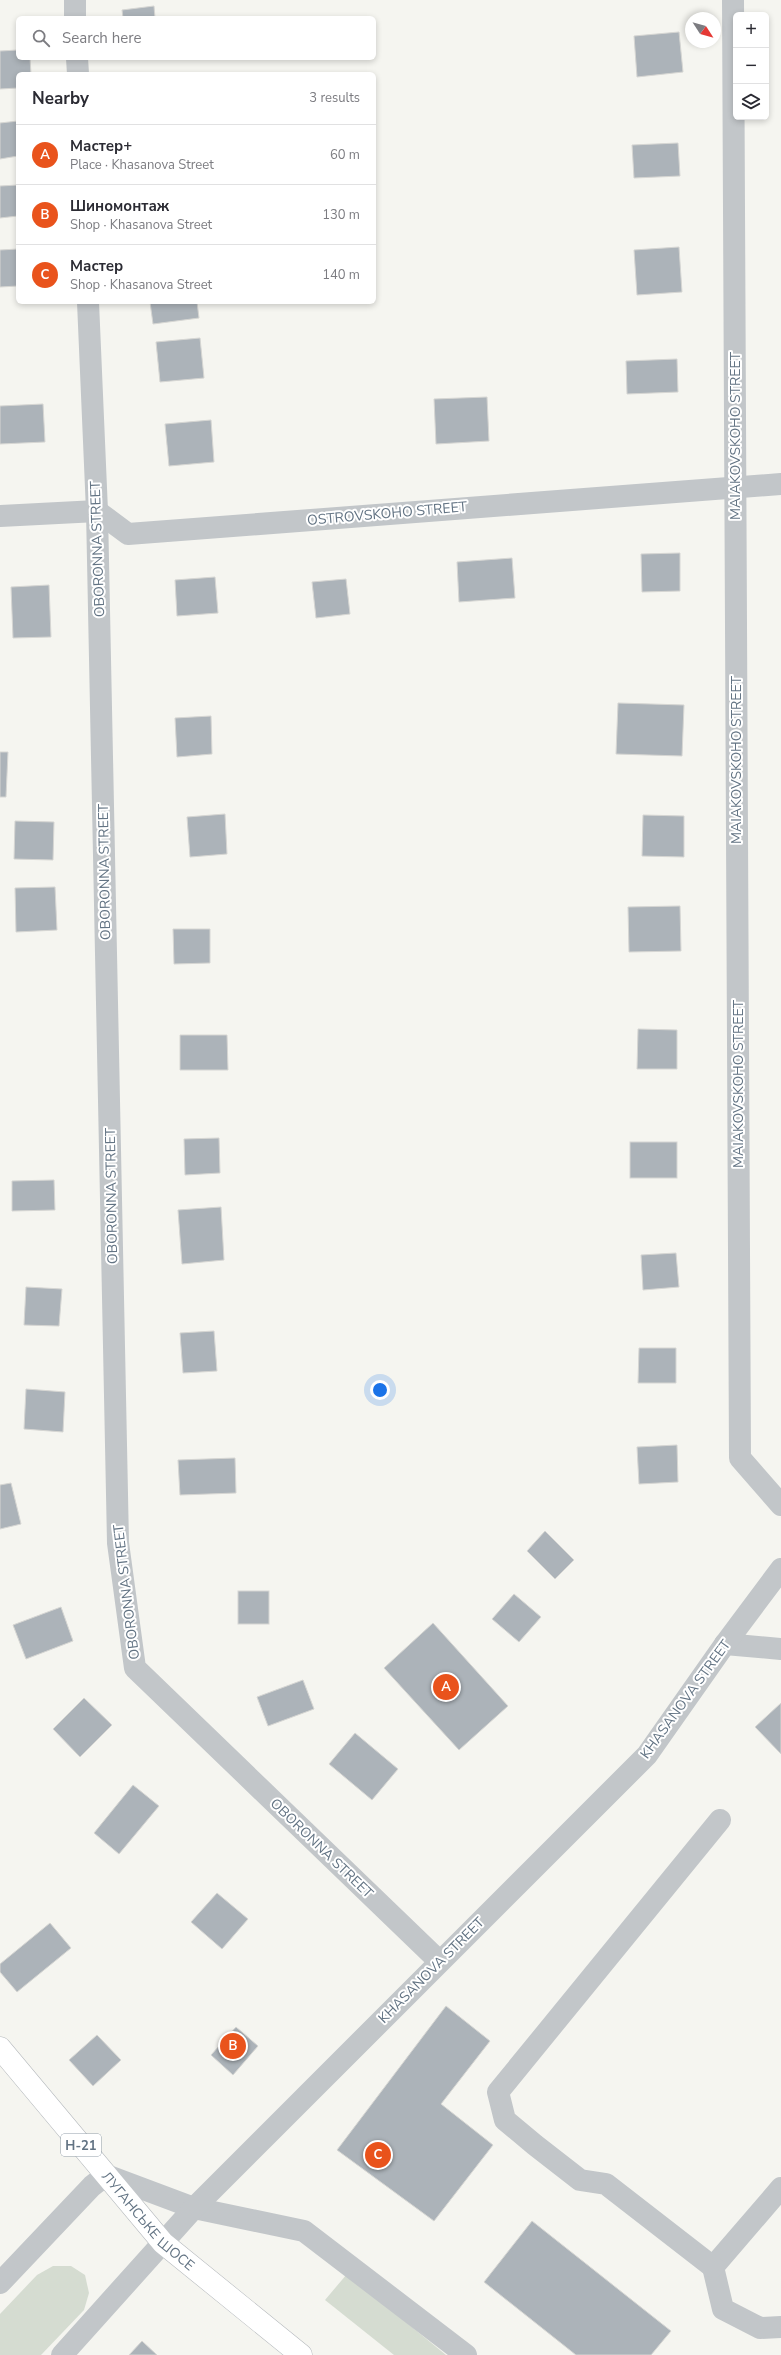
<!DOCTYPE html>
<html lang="en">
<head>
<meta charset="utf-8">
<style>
	:root { --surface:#fff; --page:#f7f7f7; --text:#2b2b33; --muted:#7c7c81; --line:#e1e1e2; --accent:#e9531c }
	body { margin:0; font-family:"Nunito Sans",sans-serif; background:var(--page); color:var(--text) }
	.controls { position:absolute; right:12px; top:12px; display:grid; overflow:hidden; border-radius:6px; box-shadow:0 2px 6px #0003 }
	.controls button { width:36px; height:36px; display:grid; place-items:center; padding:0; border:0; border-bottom:1px solid var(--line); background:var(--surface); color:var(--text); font:20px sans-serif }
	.compass { position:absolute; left:685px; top:12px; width:36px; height:36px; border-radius:50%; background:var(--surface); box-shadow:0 2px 6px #0003; rotate:126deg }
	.you { position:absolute; left:380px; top:1390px; width:14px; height:14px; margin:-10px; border:3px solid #fff; border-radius:50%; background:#1a73e8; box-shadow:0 0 0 6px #1a73e833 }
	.badge { display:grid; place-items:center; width:26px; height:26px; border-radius:50%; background:var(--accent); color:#fff; font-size:13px; font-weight:700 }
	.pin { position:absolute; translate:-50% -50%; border:2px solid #fff; box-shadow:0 1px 4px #0006 }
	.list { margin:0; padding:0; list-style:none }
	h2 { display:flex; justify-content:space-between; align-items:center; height:52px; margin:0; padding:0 16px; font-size:17px }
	h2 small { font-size:13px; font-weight:400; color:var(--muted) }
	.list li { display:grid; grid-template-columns:26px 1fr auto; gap:12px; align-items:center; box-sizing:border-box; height:60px; padding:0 16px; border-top:1px solid var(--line) }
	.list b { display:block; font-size:15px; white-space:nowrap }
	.list p { margin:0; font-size:13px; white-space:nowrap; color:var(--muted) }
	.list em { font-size:13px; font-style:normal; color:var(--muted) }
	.icon { flex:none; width:22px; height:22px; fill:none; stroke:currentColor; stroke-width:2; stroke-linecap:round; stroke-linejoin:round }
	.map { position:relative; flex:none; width:781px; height:2355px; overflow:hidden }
	.search { position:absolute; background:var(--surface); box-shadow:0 2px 6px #0003; left:16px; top:16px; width:360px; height:44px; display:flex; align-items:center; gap:10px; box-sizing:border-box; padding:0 14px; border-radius:6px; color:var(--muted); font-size:15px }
	.panel { position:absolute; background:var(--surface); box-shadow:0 2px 6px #0003; left:16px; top:72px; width:360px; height:232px; border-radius:6px }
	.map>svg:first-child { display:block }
	.green { fill:#d5dcd1 }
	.building { fill:#acb3b9; stroke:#d6d6d3 }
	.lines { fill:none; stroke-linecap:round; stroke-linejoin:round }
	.major-casing { stroke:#b5b9bd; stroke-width:23 }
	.minor { stroke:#c2c6c9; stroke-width:22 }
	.major { stroke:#fff; stroke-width:22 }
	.labels { text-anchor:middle; stroke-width:4; stroke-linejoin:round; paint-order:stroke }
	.shield { fill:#fff; stroke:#919da8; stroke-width:1 }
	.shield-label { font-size:13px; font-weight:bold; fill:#627383 }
	.street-label { font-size:14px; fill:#627383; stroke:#fff }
</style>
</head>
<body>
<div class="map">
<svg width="781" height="2355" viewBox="0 0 781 2355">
	<rect width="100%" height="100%" fill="#f5f5f0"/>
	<g class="green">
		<path d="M53,2266H71L85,2275L89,2293L84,2310L41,2355H0V2314L37,2275Z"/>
		<path d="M347,2274L446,2355H394L325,2300Z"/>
	</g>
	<g class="building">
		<path d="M154,6L155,18H123L122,10Z"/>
		<path d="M679,32L683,72L637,77L634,36Z"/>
		<path d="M18,50V58H30L31,74H18V88L0,89V51Z"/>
		<path d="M18,121V156L0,159V123Z"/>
		<path d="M678,143L680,176L634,178L632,145Z"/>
		<path d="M18,185V216L0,218V186Z"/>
		<path d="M679,247L682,292L637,295L634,250Z"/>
		<path d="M18,249V286L0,287V250Z"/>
		<path d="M150,302H197L199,318L153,324Z"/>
		<path d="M200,338L204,378L160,382L156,342Z"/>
		<path d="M677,359L678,392L627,394L626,361Z"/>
		<path d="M487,397L489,441L436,444L434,399Z"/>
		<path d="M43,404L45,442L0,444V406Z"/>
		<path d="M211,420L214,462L169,466L165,424Z"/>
		<path d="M680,553V591L642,592L641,554Z"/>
		<path d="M512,558L515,598L459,602L457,562Z"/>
		<path d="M215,577L218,613L177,616L175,580Z"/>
		<path d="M346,579L350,614L316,618L312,582Z"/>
		<path d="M49,585L51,637L13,638L11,587Z"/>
		<path d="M618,703L684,705L682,756L616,754Z"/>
		<path d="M211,716L212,754L177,757L175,718Z"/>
		<path d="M0,752H8L6,797H0Z"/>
		<path d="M225,814L227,854L190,857L187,817Z"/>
		<path d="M643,815L684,816V857L642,856Z"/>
		<path d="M15,821L54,822L53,860L14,859Z"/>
		<path d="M55,887L57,930L16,932L15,888Z"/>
		<path d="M680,906L681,951L629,952L628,907Z"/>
		<path d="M173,929H210V963L174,964Z"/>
		<path d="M638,1029L677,1030V1069H637Z"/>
		<path d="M180,1035H227L228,1070H180Z"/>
		<path d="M219,1138L220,1173L185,1175L184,1139Z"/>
		<rect x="630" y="1142" width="47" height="36"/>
		<path d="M54,1180L55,1210L12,1211V1181Z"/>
		<path d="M221,1207L224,1260L182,1264L178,1210Z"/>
		<path d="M676,1253L679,1287L643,1290L641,1255Z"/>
		<path d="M26,1287L62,1289L59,1326L24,1325Z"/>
		<path d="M214,1331L217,1371L183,1373L180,1333Z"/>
		<path d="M639,1348H676V1383H638Z"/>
		<path d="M26,1389L65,1392L63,1432L24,1429Z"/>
		<path d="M677,1445L678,1482L639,1484L637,1447Z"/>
		<path d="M235,1458L236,1493L180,1495L178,1460Z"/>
		<path d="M11,1483L21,1524L0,1529V1485Z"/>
		<path d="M545,1531L574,1560L555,1579L527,1551Z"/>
		<rect x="238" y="1591" width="31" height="33"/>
		<path d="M514,1594L541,1617L519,1642L492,1619Z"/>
		<path d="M61,1607L73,1641L26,1659L13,1625Z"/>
		<path d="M433,1623L508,1706L459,1750L384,1668Z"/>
		<path d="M303,1680L314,1709L268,1726L257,1697Z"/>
		<path d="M84,1698L112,1725L80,1757L53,1729Z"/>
		<path d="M781,1703V1754L755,1727Z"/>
		<path d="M355,1733L398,1769L372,1800L329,1764Z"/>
		<path d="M133,1785L159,1806L119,1854L94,1833Z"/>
		<path d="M217,1893L248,1919L222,1949L191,1922Z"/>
		<path d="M50,1923L71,1948L17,1992L0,1972V1964Z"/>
		<path d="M446,2006L490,2041L441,2104L493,2145L434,2221L337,2150Z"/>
		<path d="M236,2027L258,2046L233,2075L211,2055Z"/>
		<path d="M97,2035L121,2060L93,2086L69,2060Z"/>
		<path d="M532,2221L671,2331L651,2355H576L484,2282Z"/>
		<path d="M142,2341L157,2355H129Z"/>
	</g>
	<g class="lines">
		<defs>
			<g id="major">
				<path id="s1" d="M0,2048L163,2243L301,2355"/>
			</g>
		</defs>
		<use href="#major" class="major-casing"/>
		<g class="minor">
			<path d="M75,0V18"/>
			<path d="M733,0L740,1458L781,1505"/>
			<path d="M77,58L78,74"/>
			<path d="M88,302L97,511L118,1543L135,1668L439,1961"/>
			<path d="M0,516L97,511L128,534L781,484"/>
			<path d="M725,1644L781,1649"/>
			<path d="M781,2188L713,2267L723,2309L760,2328L781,2327"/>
			<path d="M713,2267L606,2184L580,2180L535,2145L505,2120L498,2092L720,1820"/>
			<path d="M0,2283L92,2186L106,2175L194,2208L304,2231L466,2355"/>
			<path d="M62,2355L194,2208L647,1755L725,1644L781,1569"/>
		</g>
		<use href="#major" class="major"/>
	</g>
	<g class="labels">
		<rect class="shield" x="61" y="2134" width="40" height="22" rx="3"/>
		<g class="shield-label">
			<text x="81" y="2150">Н-21</text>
		</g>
		<g class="street-label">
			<text transform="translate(735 436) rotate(-90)" y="5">MAIAKOVSKOHO STREET</text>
			<text transform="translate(387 513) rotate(-5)" y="5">OSTROVSKOHO STREET</text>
			<text transform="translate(97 549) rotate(-92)" y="5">OBORONNA STREET</text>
			<text transform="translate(736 760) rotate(-90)" y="5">MAIAKOVSKOHO STREET</text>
			<text transform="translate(104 872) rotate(-91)" y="5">OBORONNA STREET</text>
			<text transform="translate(738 1084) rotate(-90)" y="5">MAIAKOVSKOHO STREET</text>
			<text transform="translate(111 1196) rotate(-91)" y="5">OBORONNA STREET</text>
			<text transform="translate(126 1592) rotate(-97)" y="5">OBORONNA STREET</text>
			<text transform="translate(685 1699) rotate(-54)" y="5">KHASANOVA STREET</text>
			<text transform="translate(322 1848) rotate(44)" y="5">OBORONNA STREET</text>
			<text transform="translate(431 1970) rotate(-45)" y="5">KHASANOVA STREET</text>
			<text dy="5" stroke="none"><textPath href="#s1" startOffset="228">ЛУГАНСЬКЕ ШОСЕ</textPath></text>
		</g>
	</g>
</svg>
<div class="controls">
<button>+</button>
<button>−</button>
<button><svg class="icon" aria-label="layers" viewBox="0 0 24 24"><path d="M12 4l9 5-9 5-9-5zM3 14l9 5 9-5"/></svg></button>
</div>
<svg class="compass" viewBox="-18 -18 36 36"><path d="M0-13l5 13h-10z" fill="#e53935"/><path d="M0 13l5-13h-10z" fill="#7c7c81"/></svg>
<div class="you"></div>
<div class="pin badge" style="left:446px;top:1687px">A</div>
<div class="pin badge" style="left:233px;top:2046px">B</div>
<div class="pin badge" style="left:378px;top:2155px">C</div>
<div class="search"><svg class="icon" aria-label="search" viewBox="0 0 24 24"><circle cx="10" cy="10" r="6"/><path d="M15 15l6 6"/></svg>Search here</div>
<section class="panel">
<h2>Nearby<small>3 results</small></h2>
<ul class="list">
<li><span class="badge">A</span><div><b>Мастер+</b><p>Place · Khasanova Street</p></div><em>60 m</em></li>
<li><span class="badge">B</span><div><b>Шиномонтаж</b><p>Shop · Khasanova Street</p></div><em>130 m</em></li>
<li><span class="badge">C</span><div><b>Мастер</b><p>Shop · Khasanova Street</p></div><em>140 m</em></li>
</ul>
</section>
</div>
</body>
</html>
